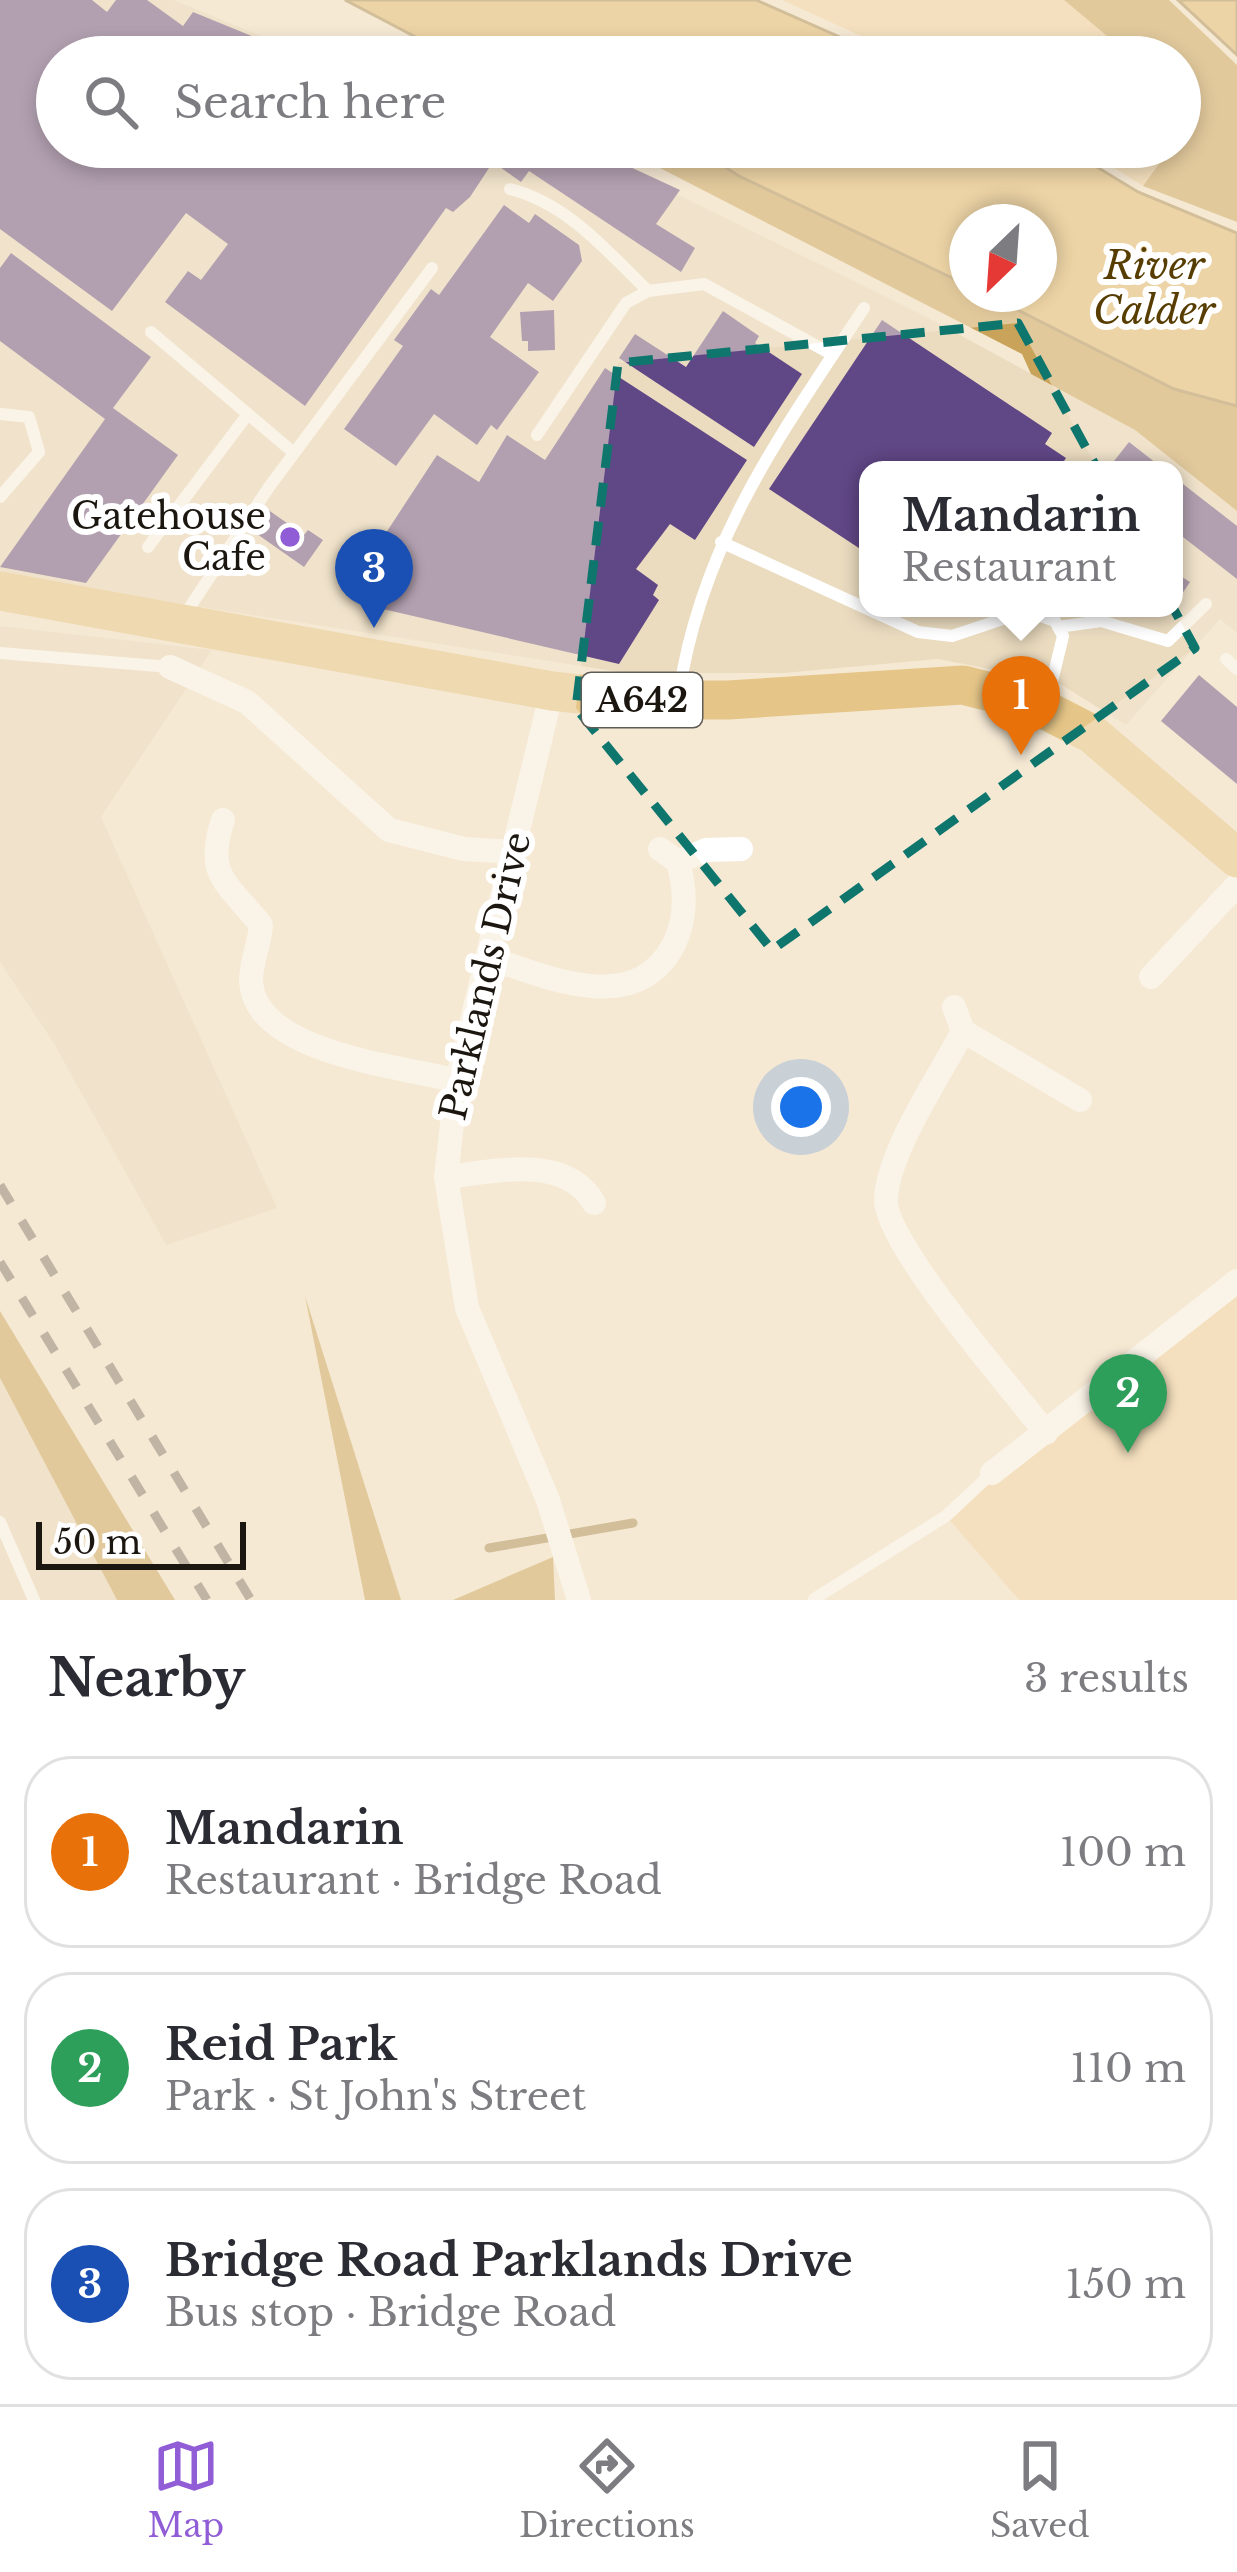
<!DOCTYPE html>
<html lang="en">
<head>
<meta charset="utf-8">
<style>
	:root { --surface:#fff; --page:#f7f7f7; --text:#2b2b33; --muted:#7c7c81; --line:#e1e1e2; --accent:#905dd6 }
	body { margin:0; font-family:"Libre Baskerville",serif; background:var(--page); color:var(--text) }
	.compass { position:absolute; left:949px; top:204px; width:108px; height:108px; border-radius:50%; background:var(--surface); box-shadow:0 6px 18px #0003; rotate:205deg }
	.scale { position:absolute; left:36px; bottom:30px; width:210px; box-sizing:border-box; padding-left:12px; border:6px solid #1b160f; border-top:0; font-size:33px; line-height:42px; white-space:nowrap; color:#1b160f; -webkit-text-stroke:9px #fff; paint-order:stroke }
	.you { position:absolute; left:801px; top:1107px; width:42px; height:42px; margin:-30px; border:9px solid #fff; border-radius:50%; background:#1a73e8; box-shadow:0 0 0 18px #1a73e833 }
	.badge { display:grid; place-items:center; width:78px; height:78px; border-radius:50%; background:var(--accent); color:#fff; font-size:39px; font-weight:700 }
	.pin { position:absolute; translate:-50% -99px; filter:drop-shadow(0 3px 6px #0008) }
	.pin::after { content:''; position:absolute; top:63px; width:42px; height:36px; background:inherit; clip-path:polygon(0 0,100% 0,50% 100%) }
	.popup { position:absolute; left:859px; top:461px; width:324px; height:156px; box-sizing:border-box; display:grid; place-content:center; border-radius:24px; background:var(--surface); filter:drop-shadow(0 3px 9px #0005); font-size:39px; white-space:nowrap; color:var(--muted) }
	.popup b { font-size:45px; color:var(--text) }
	.popup::after { content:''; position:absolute; left:50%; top:100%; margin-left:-24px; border:24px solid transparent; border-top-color:var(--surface) }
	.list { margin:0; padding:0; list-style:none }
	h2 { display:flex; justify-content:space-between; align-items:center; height:156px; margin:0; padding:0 48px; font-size:51px }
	h2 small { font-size:39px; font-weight:400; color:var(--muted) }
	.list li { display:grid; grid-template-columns:78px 1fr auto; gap:36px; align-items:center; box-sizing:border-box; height:192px; margin:0 24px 24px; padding:0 24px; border:3px solid var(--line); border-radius:48px }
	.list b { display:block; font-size:45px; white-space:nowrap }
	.list p { margin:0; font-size:39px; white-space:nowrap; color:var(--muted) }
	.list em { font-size:39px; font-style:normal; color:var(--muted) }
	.icon { flex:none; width:66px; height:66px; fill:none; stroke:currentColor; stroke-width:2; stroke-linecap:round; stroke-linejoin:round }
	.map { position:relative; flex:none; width:1237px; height:1600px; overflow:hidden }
	.search { position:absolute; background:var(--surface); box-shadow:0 6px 18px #0003; left:36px; right:36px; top:36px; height:132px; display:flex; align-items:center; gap:30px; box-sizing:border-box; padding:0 42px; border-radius:66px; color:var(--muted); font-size:45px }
	.sheet { height:804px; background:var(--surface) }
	nav { display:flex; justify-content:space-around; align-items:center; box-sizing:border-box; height:168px; border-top:3px solid var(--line); background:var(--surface); font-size:33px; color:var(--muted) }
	nav a { display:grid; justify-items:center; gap:6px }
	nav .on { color:var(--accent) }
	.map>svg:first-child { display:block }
	.built { fill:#ebdcc0; fill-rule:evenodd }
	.green { fill:#f1d6a5 }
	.forest { fill:#c9a359 }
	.water { fill:#e2ba70; stroke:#a68953; stroke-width:3 }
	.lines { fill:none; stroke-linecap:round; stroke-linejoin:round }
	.stream { stroke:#a68953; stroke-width:9 }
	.building { fill:#604786 }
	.service { stroke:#fff; stroke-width:12 }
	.minor { stroke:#fff; stroke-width:24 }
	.trunk { stroke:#e6c688; stroke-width:39 }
	.rail { stroke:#7f776a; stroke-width:9; stroke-dasharray:21 21; stroke-linecap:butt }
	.marked { fill:none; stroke:#0f766e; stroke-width:9; stroke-dasharray:24 15; stroke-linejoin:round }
	.poi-dot { fill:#905dd6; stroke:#fff; stroke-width:4.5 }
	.labels { text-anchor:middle; stroke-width:12; stroke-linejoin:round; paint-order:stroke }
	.shield { fill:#fff; stroke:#5f5c57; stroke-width:3 }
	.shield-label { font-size:33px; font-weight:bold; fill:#1b160f }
	.poi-label { font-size:36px; fill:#1b160f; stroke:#fff; text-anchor:end }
	.street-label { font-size:36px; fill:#1b160f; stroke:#fff }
	.water-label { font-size:39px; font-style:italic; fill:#573d00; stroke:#fff }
</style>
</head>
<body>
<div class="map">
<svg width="1237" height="1600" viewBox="0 0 1237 1600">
	<rect width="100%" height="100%" fill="#f5e9d4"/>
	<g class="built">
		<path d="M0,0H174L311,57H57V147H581L925,316L1135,430L1237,511V633L1220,619L1126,725L1057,682L938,659L784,673H626L0,576ZM868,470H1174V608H868Z"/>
		<path d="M0,626L212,650L101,817L277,1208L166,1245L53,1042L0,962Z"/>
		<path d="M0,1378L117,1600H0Z"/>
	</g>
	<g class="green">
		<path d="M782,0H1064L1132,57H907Z"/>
		<path d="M1081,147H1171L1143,186Z"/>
		<path d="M1237,1281V1600H1019L946,1516Z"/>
	</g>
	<g class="forest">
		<path d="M1064,0H1169L1237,65V222L1143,186L1171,147H1180V135L1197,112L1180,98V57H1132Z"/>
		<path d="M669,147H694L739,176L967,285V294H986L1174,389L1237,406V511L1135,430L1031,374L1022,354L660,168Z"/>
		<path d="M305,1296L401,1600H365Z"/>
		<path d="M0,1311L175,1600H117L0,1378Z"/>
		<path d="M553,1557L555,1600H453Z"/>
	</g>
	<g class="water">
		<path d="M345,0H756L885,57H454Z"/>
		<path d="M1178,0H1237V55Z"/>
		<path d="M694,147H1064L1138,192L1237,233V406L1174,389L986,294H1039V222H967V285L739,176Z"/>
	</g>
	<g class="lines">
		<path class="stream" d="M489,1548L633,1523"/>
	</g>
	<g class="building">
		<path d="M0,0H92L107,12L116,0H147L183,26L193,12L303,57H57V147H587L680,190L656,224L695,248L681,272L529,171L521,182L493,162L470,197L453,212L446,208L305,406L165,302L188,271L201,280L228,244L186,213L112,311L0,229Z"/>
		<path d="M504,205L529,223L535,214L579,245L582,261L553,301L528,283L490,337L539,372L497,430L491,425L477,445L434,414L396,466L344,429L403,346L394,340L431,289L439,295Z"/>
		<path d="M11,253L151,357L113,408L178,455L86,583L0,567L105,419L0,341V268Z"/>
		<path d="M554,310L555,350L528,351V341H522L520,312Z"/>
		<path d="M723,311L759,336L755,343L802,374L754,447L619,358L635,334L686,367Z"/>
		<path d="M882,320L1052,433L1045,444L1066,458L1058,470H868V554L769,489Z"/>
		<path d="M605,368L747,460L695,540L670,524L636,569L658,585L653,595L659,600L619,664L370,606L363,568L437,455L479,482L507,435L545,460Z"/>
		<path d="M1129,442L1165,470H1107Z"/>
		<path d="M1174,477L1237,526V579L1174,530Z"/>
		<path d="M267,509L304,535L308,530L323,540L304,567L257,534Z"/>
		<path d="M1174,572L1190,582L1174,606Z"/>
		<path d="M1199,675L1237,707V784L1161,721Z"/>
	</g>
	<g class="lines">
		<g class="service">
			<path d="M510,189C568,204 606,250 648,291"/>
			<path d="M151,332L294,453"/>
			<path d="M0,414L29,417L39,452L0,497"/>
			<path d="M537,435L626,303L648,291L704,284L833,355"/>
			<path d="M721,542L918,632L952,636L1027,611L1055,621L1063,636L1047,702"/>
			<path d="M148,547L248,414"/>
			<path d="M182,619L269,487L432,268"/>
			<path d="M1058,627L1101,621L1168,641L1206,604"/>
			<path d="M0,653L170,667"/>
			<path d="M1226,659L1237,669"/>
			<path d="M679,693C702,541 781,434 864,308"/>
			<path d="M0,1522L34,1600"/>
			<path d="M814,1599L946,1516L992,1473"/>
		</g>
		<g class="minor">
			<path d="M170,667L247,702L389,830L464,849L513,852"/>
			<path d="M552,691L457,1081L446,1177L467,1308L548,1500L579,1600"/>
			<path d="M223,820C204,876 228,883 261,925C260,943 251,962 251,980C253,1054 403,1066 457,1081"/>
			<path d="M678,862L706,850L741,849"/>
			<path d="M487,957C546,977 636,1018 674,944C687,917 686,890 678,862L660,849"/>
			<path d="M1151,977L1237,885"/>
			<path d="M954,1007L963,1031L1080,1100"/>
			<path d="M963,1031C940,1076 889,1149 886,1198C882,1241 1015,1392 1046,1433"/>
			<path d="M446,1177C494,1172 565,1153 594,1203"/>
			<path d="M992,1473L1237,1281"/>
		</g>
		<path class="trunk" d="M0,591L552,691L632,700H728L963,685L1030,702L1092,734L1237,858"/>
		<g class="rail">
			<path d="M0,1185L251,1600"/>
			<path d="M0,1262L207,1600"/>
		</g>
	</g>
	<path d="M0 0H1237V1600H0ZM1018,323L1195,648L772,950L576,708L618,363Z" fill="#f5e9d4" fill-opacity=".55" fill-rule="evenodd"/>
	<path class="marked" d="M1018,323L1195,648L772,950L576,708L618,363Z"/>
	<circle class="poi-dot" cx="290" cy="537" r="12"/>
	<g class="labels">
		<rect class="shield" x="582" y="673" width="120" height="54" rx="9"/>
		<g class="shield-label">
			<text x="642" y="712">A642</text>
		</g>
		<g class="poi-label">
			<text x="266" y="529">Gatehouse<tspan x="266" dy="41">Cafe</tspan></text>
		</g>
		<g class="street-label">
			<text transform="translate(485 976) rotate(-77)" y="13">Parklands Drive</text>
		</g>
		<g class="water-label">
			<text x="1154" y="279">River<tspan x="1154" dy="45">Calder</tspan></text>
		</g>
	</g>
</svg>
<svg class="compass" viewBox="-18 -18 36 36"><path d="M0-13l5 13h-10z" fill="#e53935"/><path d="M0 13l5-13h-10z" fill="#7c7c81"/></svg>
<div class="scale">50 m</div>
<div class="you"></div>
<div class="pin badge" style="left:1021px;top:755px;background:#e8710a">1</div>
<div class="popup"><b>Mandarin</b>Restaurant</div>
<div class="pin badge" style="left:1128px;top:1453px;background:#2e9e5b">2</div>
<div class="pin badge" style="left:374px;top:628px;background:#1a4fb4">3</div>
<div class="search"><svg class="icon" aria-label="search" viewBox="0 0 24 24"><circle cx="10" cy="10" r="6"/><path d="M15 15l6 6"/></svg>Search here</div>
</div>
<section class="sheet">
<h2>Nearby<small>3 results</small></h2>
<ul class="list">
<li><span class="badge" style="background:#e8710a">1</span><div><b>Mandarin</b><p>Restaurant · Bridge Road</p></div><em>100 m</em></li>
<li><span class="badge" style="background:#2e9e5b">2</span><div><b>Reid Park</b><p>Park · St John's Street</p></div><em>110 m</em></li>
<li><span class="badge" style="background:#1a4fb4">3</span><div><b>Bridge Road Parklands Drive</b><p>Bus stop · Bridge Road</p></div><em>150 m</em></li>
</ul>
</section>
<nav>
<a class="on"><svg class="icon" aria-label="map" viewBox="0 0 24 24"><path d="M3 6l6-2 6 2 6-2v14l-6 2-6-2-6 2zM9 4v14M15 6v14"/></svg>Map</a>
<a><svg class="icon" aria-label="directions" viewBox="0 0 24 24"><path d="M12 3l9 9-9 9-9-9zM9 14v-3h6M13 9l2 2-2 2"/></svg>Directions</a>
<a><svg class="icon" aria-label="saved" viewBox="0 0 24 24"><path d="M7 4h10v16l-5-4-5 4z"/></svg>Saved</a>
</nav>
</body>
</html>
